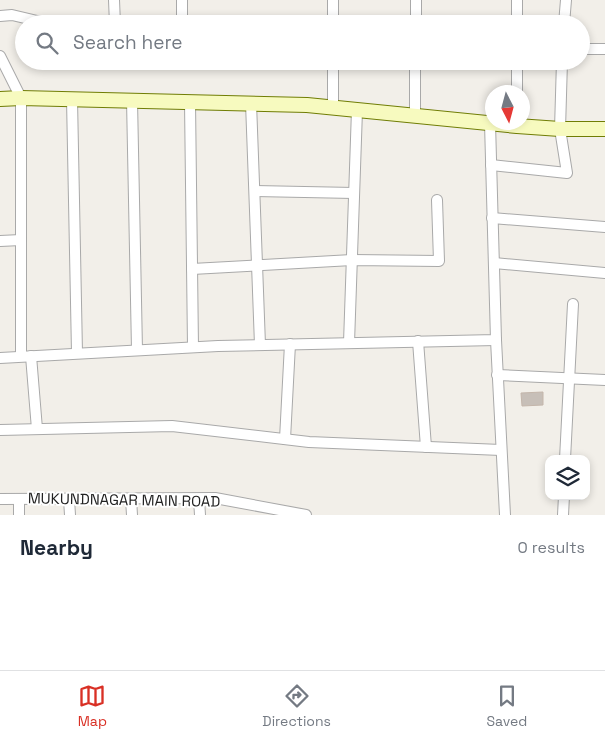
<!DOCTYPE html>
<html lang="en">
<head>
<meta charset="utf-8">
<style>
	:root { --surface:#fff; --page:#f2f2f3; --text:#1f2937; --muted:#747a83; --line:#e0e1e3; --accent:#d93025 }
	body { margin:0; font-family:"Space Grotesk",sans-serif; background:var(--page); color:var(--text) }
	.controls { position:absolute; right:15px; bottom:15px; display:grid; overflow:hidden; border-radius:10px; box-shadow:0 2px 8px #0003 }
	.controls button { width:45px; height:45px; display:grid; place-items:center; padding:0; border:0; border-bottom:1px solid var(--line); background:var(--surface); color:var(--text); font:25px sans-serif }
	.compass { position:absolute; left:485px; top:85px; width:45px; height:45px; border-radius:50%; background:var(--surface); box-shadow:0 2px 8px #0003; rotate:174deg }
	.list { margin:0; padding:0; list-style:none }
	h2 { display:flex; justify-content:space-between; align-items:center; height:65px; margin:0; padding:0 20px; font-size:21px }
	h2 small { font-size:16px; font-weight:400; color:var(--muted) }
	.icon { flex:none; width:28px; height:28px; fill:none; stroke:currentColor; stroke-width:2; stroke-linecap:round; stroke-linejoin:round }
	.map { position:relative; flex:none; width:605px; height:515px; overflow:hidden }
	.search { position:absolute; background:var(--surface); box-shadow:0 2px 8px #0003; left:15px; right:15px; top:15px; height:55px; display:flex; align-items:center; gap:12px; box-sizing:border-box; padding:0 18px; border-radius:28px; color:var(--muted); font-size:19px }
	.sheet { height:155px; background:var(--surface) }
	nav { display:flex; justify-content:space-around; align-items:center; box-sizing:border-box; height:70px; border-top:1px solid var(--line); background:var(--surface); font-size:14px; color:var(--muted) }
	nav a { display:grid; justify-items:center; gap:2px }
	nav .on { color:var(--accent) }
	.map>svg:first-child { display:block }
	.building { fill:#c7bfb8; stroke:#c4b6ab }
	.lines { fill:none; stroke-linecap:round; stroke-linejoin:round }
	.street-casing { stroke:#a9a9a9; stroke-width:12 }
	.secondary-casing { stroke:#707d05; stroke-width:16 }
	.street { stroke:#fff; stroke-width:10 }
	.secondary { stroke:#f7fabf; stroke-width:14 }
	.labels { text-anchor:middle; stroke-width:4; stroke-linejoin:round; paint-order:stroke }
	.street-label { font-size:15px; fill:#222; stroke:#fff }
</style>
</head>
<body>
<div class="map">
<svg width="605" height="515" viewBox="0 0 605 515">
	<rect width="100%" height="100%" fill="#f2efe9"/>
	<path class="building" d="M543,392V405L522,406L521,393Z"/>
	<g class="lines">
		<defs>
			<g id="street">
				<path d="M114,0L115,24"/>
				<path d="M333,0V24"/>
				<path d="M0,16L12,15L50,24"/>
				<path d="M182,24V0"/>
				<path d="M416,24V0"/>
				<path d="M517,24V0"/>
				<path d="M564,24L566,0"/>
				<path d="M581,49H605"/>
				<path d="M0,56L21,98V356"/>
				<path d="M333,61V107"/>
				<path d="M517,92V61"/>
				<path d="M72,99L77,353"/>
				<path d="M132,100L137,350"/>
				<path d="M190,102L193,347"/>
				<path d="M251,103L260,345"/>
				<path d="M415,116V61"/>
				<path d="M491,165L567,173L560,129L562,61"/>
				<path d="M255,191L354,193"/>
				<path d="M492,218L605,227"/>
				<path d="M0,241L21,240"/>
				<path d="M494,263L605,273"/>
				<path d="M192,269L352,260L439,261L437,200"/>
				<path d="M496,340L505,515"/>
				<path d="M418,341L426,447"/>
				<path d="M349,343L357,110"/>
				<path d="M31,356L37,429"/>
				<path d="M0,358L218,346L496,340L490,123"/>
				<path d="M497,375L605,380"/>
				<path d="M0,430L172,426L309,442L501,450"/>
				<path d="M285,439L290,344"/>
				<path d="M565,459L573,304"/>
				<path d="M0,499L215,498L306,515"/>
				<path d="M19,499V515"/>
				<path d="M69,499L70,515"/>
				<path d="M131,499L132,515"/>
				<path d="M199,499L200,515"/>
				<path d="M563,515L564,496"/>
			</g>
			<path id="secondary" d="M0,99L21,98L307,105L517,126L560,129H605"/>
		</defs>
		<use href="#street" class="street-casing"/>
		<use href="#secondary" class="secondary-casing"/>
		<use href="#street" class="street"/>
		<use href="#secondary" class="secondary"/>
	</g>
	<g class="labels">
		<g class="street-label">
			<text transform="translate(124 500) rotate(1)" y="5">MUKUNDNAGAR MAIN ROAD</text>
		</g>
	</g>
</svg>
<div class="controls">
<button><svg class="icon" aria-label="layers" viewBox="0 0 24 24"><path d="M12 4l9 5-9 5-9-5zM3 14l9 5 9-5"/></svg></button>
</div>
<svg class="compass" viewBox="-18 -18 36 36"><path d="M0-13l5 13h-10z" fill="#e53935"/><path d="M0 13l5-13h-10z" fill="#747a83"/></svg>
<div class="search"><svg class="icon" aria-label="search" viewBox="0 0 24 24"><circle cx="10" cy="10" r="6"/><path d="M15 15l6 6"/></svg>Search here</div>
</div>
<section class="sheet">
<h2>Nearby<small>0 results</small></h2>
<ul class="list">
</ul>
</section>
<nav>
<a class="on"><svg class="icon" aria-label="map" viewBox="0 0 24 24"><path d="M3 6l6-2 6 2 6-2v14l-6 2-6-2-6 2zM9 4v14M15 6v14"/></svg>Map</a>
<a><svg class="icon" aria-label="directions" viewBox="0 0 24 24"><path d="M12 3l9 9-9 9-9-9zM9 14v-3h6M13 9l2 2-2 2"/></svg>Directions</a>
<a><svg class="icon" aria-label="saved" viewBox="0 0 24 24"><path d="M7 4h10v16l-5-4-5 4z"/></svg>Saved</a>
</nav>
</body>
</html>
